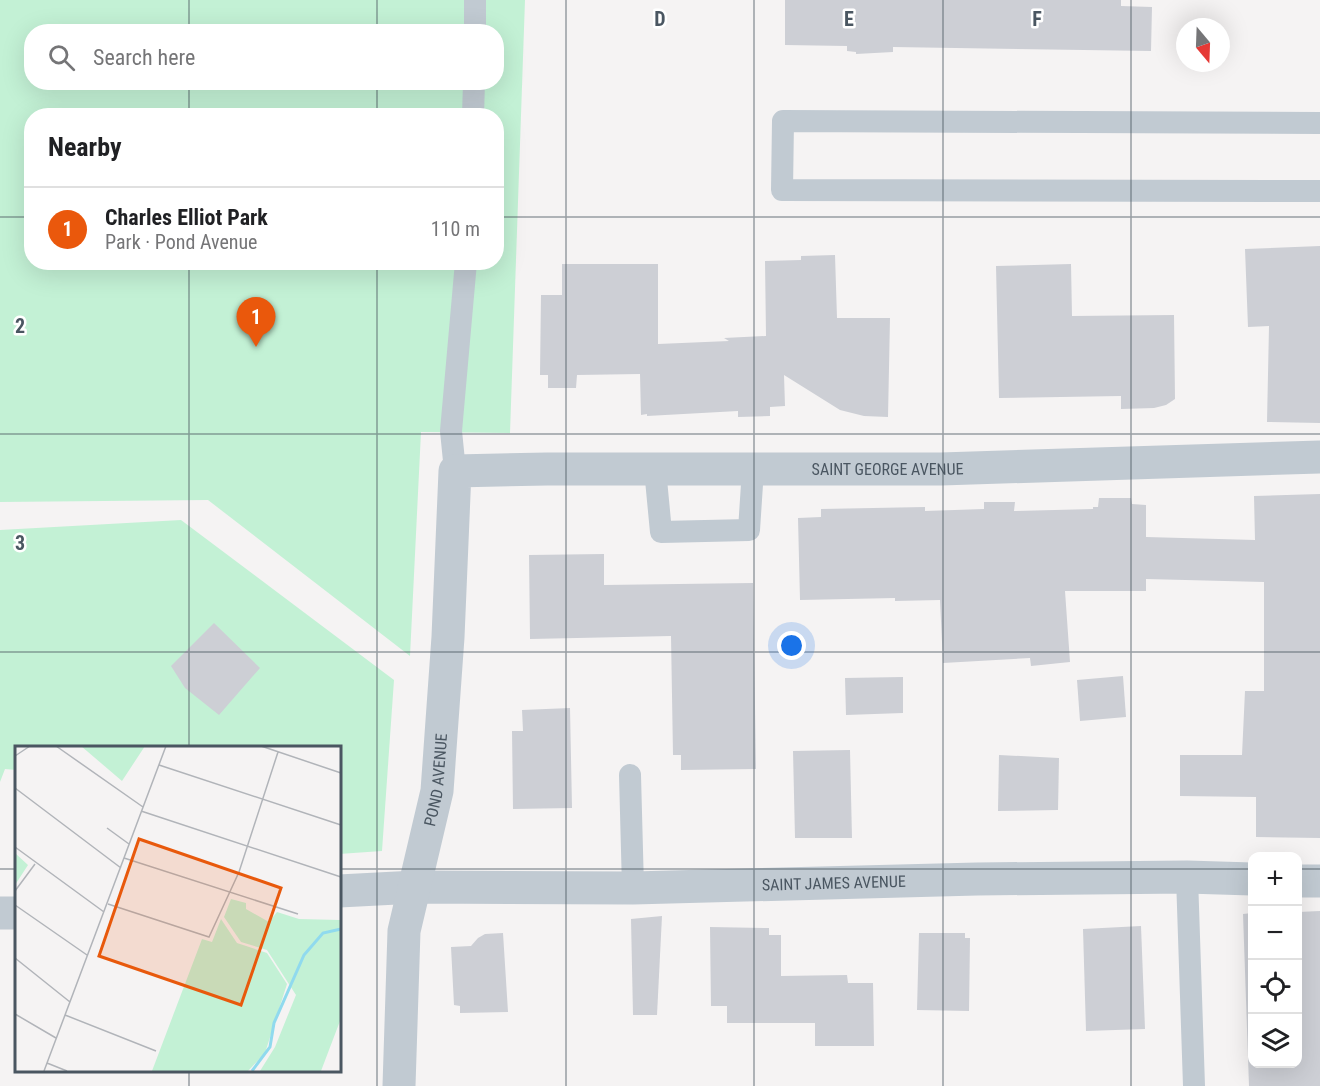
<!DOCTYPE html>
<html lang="en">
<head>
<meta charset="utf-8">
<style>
	:root { --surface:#fff; --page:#f6f6f6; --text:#202124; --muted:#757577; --line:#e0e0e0; --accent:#ea580c }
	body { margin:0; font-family:"Roboto Condensed",sans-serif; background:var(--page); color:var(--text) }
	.controls { position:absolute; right:18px; bottom:18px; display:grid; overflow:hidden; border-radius:12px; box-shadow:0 6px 24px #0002 }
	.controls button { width:54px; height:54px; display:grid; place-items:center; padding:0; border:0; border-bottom:2px solid var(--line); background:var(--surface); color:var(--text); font:30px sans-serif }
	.compass { position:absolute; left:1176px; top:18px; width:54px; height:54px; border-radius:50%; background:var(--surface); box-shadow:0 6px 24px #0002; rotate:161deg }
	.you { position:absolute; left:792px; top:646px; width:21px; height:21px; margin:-15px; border:4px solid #fff; border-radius:50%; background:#1a73e8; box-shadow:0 0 0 9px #1a73e833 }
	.badge { display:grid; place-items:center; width:39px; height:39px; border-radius:50%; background:var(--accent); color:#fff; font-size:20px; font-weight:700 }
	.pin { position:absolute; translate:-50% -50px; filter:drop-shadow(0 2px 3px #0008) }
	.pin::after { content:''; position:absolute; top:32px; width:21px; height:18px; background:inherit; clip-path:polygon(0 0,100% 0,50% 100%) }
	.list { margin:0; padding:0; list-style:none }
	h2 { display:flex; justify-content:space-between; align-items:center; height:78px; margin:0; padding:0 24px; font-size:26px }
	h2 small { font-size:20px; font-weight:400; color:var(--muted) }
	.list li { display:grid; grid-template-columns:39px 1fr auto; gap:18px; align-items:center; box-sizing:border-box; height:84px; padding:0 24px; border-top:2px solid var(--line) }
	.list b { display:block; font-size:22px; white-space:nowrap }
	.list p { margin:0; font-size:20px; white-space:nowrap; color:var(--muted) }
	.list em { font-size:20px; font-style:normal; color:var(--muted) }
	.icon { flex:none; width:33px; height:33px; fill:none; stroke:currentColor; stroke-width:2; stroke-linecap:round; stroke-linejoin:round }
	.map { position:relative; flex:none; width:1320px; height:1086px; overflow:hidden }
	.search { position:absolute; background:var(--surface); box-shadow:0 6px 24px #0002; left:24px; top:24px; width:480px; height:66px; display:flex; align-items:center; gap:15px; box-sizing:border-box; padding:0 21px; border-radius:24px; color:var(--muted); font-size:22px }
	.panel { position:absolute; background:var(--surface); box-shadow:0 6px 24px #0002; left:24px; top:108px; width:480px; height:162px; border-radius:24px }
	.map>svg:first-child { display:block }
	.green { fill:#c3f1d5; fill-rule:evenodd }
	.building { fill:#cdcfd5 }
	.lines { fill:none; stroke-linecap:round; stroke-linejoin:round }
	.service { stroke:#c1cad2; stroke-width:22 }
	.minor { stroke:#c1cad2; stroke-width:33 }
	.grid { fill:none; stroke:#4a5661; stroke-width:1.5; stroke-opacity:0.55 }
	.labels { text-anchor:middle; stroke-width:5; stroke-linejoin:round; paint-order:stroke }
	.street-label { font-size:16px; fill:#4a5661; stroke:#fff }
	.inset-river { fill:none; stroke:#90daee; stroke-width:3 }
	.inset-road { fill:none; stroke:#b1b4b9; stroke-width:1.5 }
	.view { fill:#e8590c; fill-opacity:0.15; stroke:#e8590c; stroke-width:3 }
	.inset-edge { fill:none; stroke:#4a5661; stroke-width:3 }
	.grid-label { font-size:20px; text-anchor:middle; font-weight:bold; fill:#4a5661; stroke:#fff; stroke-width:5; stroke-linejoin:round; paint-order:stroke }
</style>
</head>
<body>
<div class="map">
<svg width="1320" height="1086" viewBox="0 0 1320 1086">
	<rect width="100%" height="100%" fill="#f5f3f3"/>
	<g class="green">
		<path d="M0,0H525L510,433L421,432L410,656L208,500L0,502ZM32,32H496V82H32ZM32,116H496V262H32Z"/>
		<path d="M181,520L394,680L382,851L339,854V747H16V770L5,769L0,782V530Z"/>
	</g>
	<g class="building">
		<path d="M785,0H1121V6L1152,7L1151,51L893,47V52L856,54V52L847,51V46L785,45Z"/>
		<path d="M1320,246V423L1267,422L1269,326L1248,327L1245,249Z"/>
		<path d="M835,255L837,318H890L888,417L864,416L840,410L784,375L785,406L770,407V416L738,417V411L647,416V414L641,415L640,374L577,375L576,388H548V375H540L541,295H562V264H658V344L729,341L724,338L766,336L765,261L801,260V256Z"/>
		<path d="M1071,264L1072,316L1174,315L1175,399L1166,405L1154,408L1121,409V396L999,398L996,266Z"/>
		<path d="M1320,494V838L1256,837V797L1180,796V755H1242L1245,691H1264V582L1146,579V591H1065L1070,662L1031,666L1030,658L943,663L940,600L895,601V598L800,600L798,518L821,517V509L925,507V511L984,509V502H1015L1014,511L1093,509V507H1098L1099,498H1131L1132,504L1146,505V537L1255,540L1254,496Z"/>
		<path d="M604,554V585L753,583L756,769L681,770V755H673L671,636L530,639L529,555Z"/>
		<path d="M214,623L260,668L219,715L185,688L171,666Z"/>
		<path d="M1123,676L1126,717L1080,721L1077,680Z"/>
		<path d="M903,677V713L846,715L845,678Z"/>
		<path d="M570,708L572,808L513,809L512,731H523L522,710Z"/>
		<path d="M850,750L852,838H795L793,751Z"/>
		<path d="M999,755L1059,758L1058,810L998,811Z"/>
		<path d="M1320,911V1086H1249L1243,914L1252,913V1064H1298V912Z"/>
		<path d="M662,916L657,1015H633L631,919Z"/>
		<path d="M1141,926L1145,1029L1086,1031L1083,929Z"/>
		<path d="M710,927L769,928V935H781V976L847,975L848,983H873L874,1046H815V1023H727V1006H711Z"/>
		<path d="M503,933L508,1012L460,1013V1006L454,1005L451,947L471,946L478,938L485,934Z"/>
		<path d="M919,933H965V938H970L969,1011L917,1010Z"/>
	</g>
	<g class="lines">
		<g class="service">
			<path d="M475,32V0"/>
			<path d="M473,116L474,82"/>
			<path d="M1320,123L783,121L782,190L1320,191"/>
			<path d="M655,469L661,532L749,530L753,469"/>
			<path d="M455,471L451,431L466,262"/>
			<path d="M630,775L633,888"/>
			<path d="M1187,877L1194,1086"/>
		</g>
		<g class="minor">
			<path d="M1298,881H1320"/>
			<path id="s1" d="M339,891L416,887L633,888L977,879L1187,877L1252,879"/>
			<path d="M0,913H16"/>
			<path id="s2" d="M399,1086L404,931L437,791L448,637L455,471L547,469H941L1320,457"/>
		</g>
	</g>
	<path class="grid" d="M189,0V32M377,0V32M566,0V1086M754,0V1086M943,0V1086M1131,0V1086M189,82V116M377,82V116M0,217H32M496,217H1320M189,262V747M377,262V1086M0,434H1320M0,652H1320M0,869H16M339,869H1252M1298,869H1320M189,1070V1086"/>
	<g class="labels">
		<g class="street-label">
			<text dy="6" stroke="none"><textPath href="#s2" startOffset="1052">SAINT GEORGE AVENUE</textPath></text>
			<text dy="6" stroke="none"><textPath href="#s2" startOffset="310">POND AVENUE</textPath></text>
			<text dy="6" stroke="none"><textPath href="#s1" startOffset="495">SAINT JAMES AVENUE</textPath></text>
		</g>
	</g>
	<g transform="translate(15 746)">
		<rect width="326" height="326" fill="#f5f3f3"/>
		<path d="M66,0H130L107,35ZM0,107L13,119L0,139ZM216,153L231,157V163L254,176L262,166L284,173L325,174V275L306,325H245L260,301L281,249L252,204L226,196L209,171ZM206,173L222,197L252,207L272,238L250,307L233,325H137L187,193L197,196Z" fill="#c3f1d5"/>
		<path class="inset-river" d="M237,325L255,301L259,277L289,209L308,187L326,183"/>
		<path class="inset-road" d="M41,0L128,61M246,0L326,27M0,10L15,0M144,19L326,79M0,42L106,122M126,65L326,131M92,82L114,98M0,101L89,166M109,112L283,168M0,145L20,118M93,158L194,191L224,126L263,6M0,159L72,209M0,212L55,256M0,268L41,292M50,269L141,305M32,317L52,325M29,325L151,0"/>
		<path class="view" d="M124,93L266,142L226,259L84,210Z"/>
		<rect width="326" height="326" class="inset-edge"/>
	</g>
	<g class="grid-label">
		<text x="660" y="26">D</text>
		<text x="849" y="26">E</text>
		<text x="1037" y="26">F</text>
		<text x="20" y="333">2</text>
		<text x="20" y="550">3</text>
	</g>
</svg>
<div class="controls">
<button>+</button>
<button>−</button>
<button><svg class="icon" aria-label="locate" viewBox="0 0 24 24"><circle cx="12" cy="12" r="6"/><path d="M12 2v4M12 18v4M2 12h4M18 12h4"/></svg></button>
<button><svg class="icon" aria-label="layers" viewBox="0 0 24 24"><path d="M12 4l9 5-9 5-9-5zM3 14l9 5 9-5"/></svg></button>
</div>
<svg class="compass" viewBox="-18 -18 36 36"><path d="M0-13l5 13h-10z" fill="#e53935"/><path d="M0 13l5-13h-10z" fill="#757577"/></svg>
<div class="you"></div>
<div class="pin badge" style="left:256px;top:347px">1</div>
<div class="search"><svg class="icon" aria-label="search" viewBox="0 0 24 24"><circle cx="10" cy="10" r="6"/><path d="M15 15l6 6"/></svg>Search here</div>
<section class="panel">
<h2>Nearby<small></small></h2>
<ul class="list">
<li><span class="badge">1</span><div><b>Charles Elliot Park</b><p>Park · Pond Avenue</p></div><em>110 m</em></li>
</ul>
</section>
</div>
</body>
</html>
